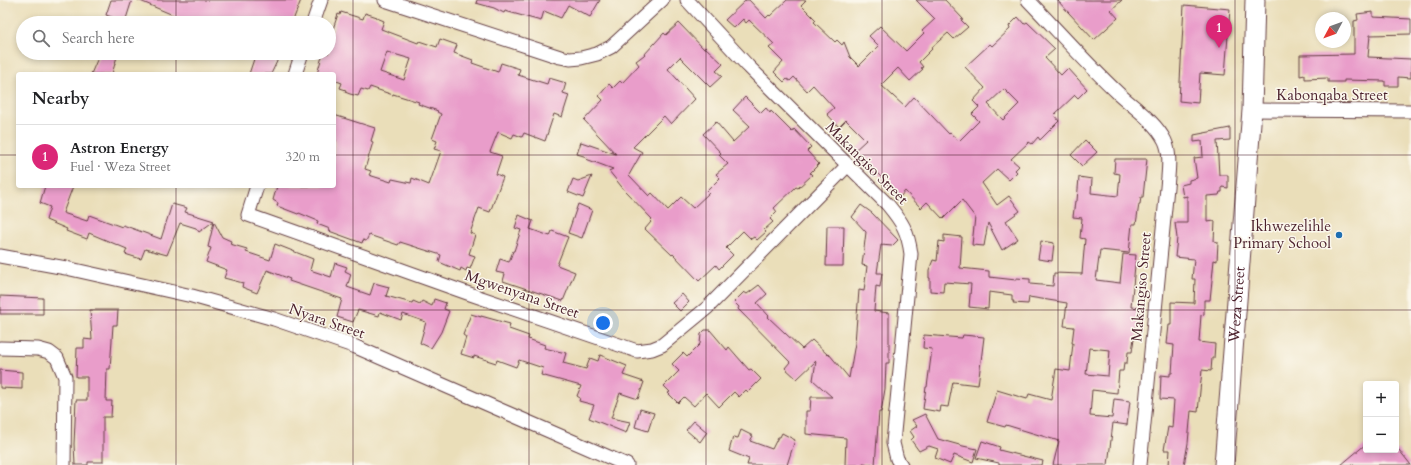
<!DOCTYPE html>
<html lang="en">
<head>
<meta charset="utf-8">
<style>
	:root { --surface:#fff; --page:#f2f2f2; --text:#202124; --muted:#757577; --line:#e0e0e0; --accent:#db2777 }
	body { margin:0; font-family:Cardo,serif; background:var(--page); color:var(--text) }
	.controls { position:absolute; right:12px; bottom:12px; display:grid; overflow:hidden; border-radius:4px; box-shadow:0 2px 6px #0003 }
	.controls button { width:36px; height:36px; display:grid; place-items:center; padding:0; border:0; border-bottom:1px solid var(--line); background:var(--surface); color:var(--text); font:20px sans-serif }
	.compass { position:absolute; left:1315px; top:12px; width:36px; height:36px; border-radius:50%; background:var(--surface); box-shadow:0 2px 6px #0003; rotate:229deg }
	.you { position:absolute; left:603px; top:323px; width:14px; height:14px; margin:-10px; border:3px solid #fff; border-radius:50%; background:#1a73e8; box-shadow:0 0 0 6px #1a73e833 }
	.badge { display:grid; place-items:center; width:26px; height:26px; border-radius:50%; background:var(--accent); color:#fff; font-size:13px; font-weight:700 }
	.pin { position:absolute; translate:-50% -33px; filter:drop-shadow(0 1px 2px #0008) }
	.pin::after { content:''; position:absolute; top:21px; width:14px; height:12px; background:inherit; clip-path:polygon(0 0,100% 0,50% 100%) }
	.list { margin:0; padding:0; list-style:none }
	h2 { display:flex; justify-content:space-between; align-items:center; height:52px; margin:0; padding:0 16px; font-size:17px }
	h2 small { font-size:13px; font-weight:400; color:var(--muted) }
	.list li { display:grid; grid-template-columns:26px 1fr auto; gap:12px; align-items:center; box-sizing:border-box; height:64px; padding:0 16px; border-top:1px solid var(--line) }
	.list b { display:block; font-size:15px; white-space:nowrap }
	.list p { margin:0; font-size:13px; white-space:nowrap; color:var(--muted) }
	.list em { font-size:13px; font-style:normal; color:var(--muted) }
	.icon { flex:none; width:22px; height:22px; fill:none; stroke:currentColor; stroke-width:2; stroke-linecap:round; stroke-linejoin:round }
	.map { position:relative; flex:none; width:1411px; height:465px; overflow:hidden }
	.search { position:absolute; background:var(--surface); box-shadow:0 2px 6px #0003; left:16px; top:16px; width:320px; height:44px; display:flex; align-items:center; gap:10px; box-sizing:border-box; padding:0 14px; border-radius:22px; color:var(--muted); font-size:15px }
	.panel { position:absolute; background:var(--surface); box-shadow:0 2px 6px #0003; left:16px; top:72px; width:320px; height:116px; border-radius:4px }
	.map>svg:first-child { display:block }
	.building { fill:#e99dca; fill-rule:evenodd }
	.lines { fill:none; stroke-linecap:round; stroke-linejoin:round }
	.street-casing { stroke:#623c40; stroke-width:15 }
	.secondary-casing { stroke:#623c40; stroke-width:21 }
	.street { stroke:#fff; stroke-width:13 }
	.secondary { stroke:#fff; stroke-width:19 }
	.grid { fill:none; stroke:#4a1f2b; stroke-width:1; stroke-opacity:0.55 }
	.poi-dot { fill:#1f6fb2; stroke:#fbf7ec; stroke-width:1.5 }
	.labels { text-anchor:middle; stroke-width:3; stroke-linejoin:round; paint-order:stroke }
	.street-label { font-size:15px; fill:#4a1f2b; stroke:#fbf7ec }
	.poi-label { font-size:15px; fill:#4a1f2b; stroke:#fbf7ec; text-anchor:end }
</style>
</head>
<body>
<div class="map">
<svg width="1411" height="465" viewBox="0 0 1411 465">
	<rect width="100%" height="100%" fill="#fbf7ec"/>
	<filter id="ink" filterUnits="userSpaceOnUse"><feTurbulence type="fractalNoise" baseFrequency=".025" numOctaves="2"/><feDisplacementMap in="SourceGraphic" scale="8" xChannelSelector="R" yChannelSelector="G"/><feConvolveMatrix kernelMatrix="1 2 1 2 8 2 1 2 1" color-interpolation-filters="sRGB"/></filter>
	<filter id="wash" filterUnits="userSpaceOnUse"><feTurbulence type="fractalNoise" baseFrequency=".012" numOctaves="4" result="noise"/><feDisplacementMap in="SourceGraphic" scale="16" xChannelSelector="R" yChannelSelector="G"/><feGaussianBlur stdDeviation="0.9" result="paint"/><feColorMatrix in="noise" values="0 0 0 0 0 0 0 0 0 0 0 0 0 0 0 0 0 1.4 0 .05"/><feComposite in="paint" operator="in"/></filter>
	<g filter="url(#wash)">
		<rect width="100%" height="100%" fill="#eadeb9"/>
		<g id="blocks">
			<g class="building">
				<path d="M111,0H132L125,22L106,15Z"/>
				<path d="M138,0H301L292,23H186L187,21Z"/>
				<path d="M477,0H600L590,17L568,5L561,18L544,11L541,21L505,11L504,13L494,8L476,3Z"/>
				<path d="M746,0H749L766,18L769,15L770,16L787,0H806L801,5L816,20L814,22L835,42L837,40L842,45L844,42L850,57L859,66L879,46L869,36L880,26L906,51L924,33L922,31L935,19L916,0H945L963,19L961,20L968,27L954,39L948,33L931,48L932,49L919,62L923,67L921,68L923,69L910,81L898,68L881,85L905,107L914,97L949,134L950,133L959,141L979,121L972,114L979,107L973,101L985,88L965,67L990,44L992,46L1010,29L1009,26L1018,17L1024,24L1027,22L1055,49L1045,58L1061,75L1068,68L1087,89L1078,98L1075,95L1054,115L1059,121L1040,140L1038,137L1032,144L1029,142L1011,159L1019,166L1015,170L1017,172L1009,180L997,169L982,183L997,205L1009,196L1020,211L1006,221L1018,239L1002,250L988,223L984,246L972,245L975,217L962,200L943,219L927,202L921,208L905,191L900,197L877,173L875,176L853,152L866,140L846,120L839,127L827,114L834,108L813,85L807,91L794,77L790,81L787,79L784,82L774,72L783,62L769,48L774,44L749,20L746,23L743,19L734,28L725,20ZM1004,89L1019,104L1003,120L988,104Z"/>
				<path d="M1057,0H1122L1111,10L1118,18L1094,40Z"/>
				<path d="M1184,5L1230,9L1225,75L1200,73L1198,103L1179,101Z"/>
				<path d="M341,12L363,19L365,13L377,17V18L384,21L381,29L418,43L419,41L437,47L440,39L457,45L454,53L473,60L472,63L498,72L501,63L520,69L518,75L547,84L549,78L566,83L563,93L569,95L562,117L554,114L545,141L524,133L522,137L514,134L512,138L498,132L490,152L502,156L496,174L503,177L490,212L479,208L470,233L475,235L469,254L475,256L470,269L467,268L466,271L461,268L460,271L439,262L441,255L400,242L398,245L369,235L366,241L363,240L362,243L329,231L330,229L317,224L318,221L299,213L298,214L277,206L278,203L273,200L277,186H334V148L336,140H334V115L375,128L371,141L373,142L365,169L371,171L369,175L391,182L392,179L411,183L412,178L429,185L441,151L434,149L437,141L432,139L441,114L437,112L438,111L418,104L419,102L393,94V95L370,87L368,91L361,89L358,96L350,94L345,92L346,90L340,88L342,83L334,80L336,74H317L323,53H329V41L338,14L340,15ZM387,52L411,59L404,80L380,72Z"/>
				<path d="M1373,12V17L1411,19V34L1370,35L1368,57L1411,59V78L1398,77V86H1385V81L1344,80V82H1328V78L1305,79V75L1300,76V55L1354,54V21L1358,20L1357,14Z"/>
				<path d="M679,23L704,49L705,47L723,64L716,71L722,76L710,87L680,57L668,69L695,99L671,124L664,116L633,147L642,152L629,175L649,196L652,193L668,210L681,197L693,208L709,193L707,191L720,178L716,174L728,164L719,155L721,153L703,134L716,122L733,142L750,126L733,110L745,97L761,113L766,108L770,113L771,111L792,132L794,129L811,147L807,151L819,164L810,173L812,175L798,188L796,187L774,208L777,212L770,219L773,222L764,230L766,232L757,240L754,237L751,239L743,231L726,248L733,255L719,269L716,265L699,281L673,254L672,255L645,229L651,222L650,221L652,219L625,191L609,171L613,169L586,159L587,157L577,154L581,142L616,154L584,120L603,100L599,96L609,84L613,88L620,81L622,83L639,65L636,61L644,55L664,33L666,35Z"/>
				<path d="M100,53H118L112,74H91Z"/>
				<path d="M256,53H281L271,74H249Z"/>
				<path d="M1230,128V140L1217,141L1219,175H1228V188L1222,187V192H1220L1219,195L1207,196V222L1215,221L1214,241L1218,242L1217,261L1214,260L1210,300H1204V314L1201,315L1199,342L1215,344L1214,358H1212L1211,371L1202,370L1198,412L1191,411L1188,443L1184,465H1169L1170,450H1164L1168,427L1172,428L1174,400L1160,399L1161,375L1170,376V373H1172L1174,345L1167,344L1169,325H1171V302L1194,303L1195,279H1192L1194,259L1175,257L1177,238L1175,223H1187V196L1183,197L1181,185L1189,183V180L1197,178L1194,158L1203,157L1202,141L1194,142V135Z"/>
				<path d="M1085,140L1097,152L1082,166L1071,155Z"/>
				<path d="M1115,159H1147L1143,197H1141L1140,204H1139L1136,224H1132L1129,253L1100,250L1096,280L1120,283L1123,254L1136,255L1131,307L1140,308L1139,328H1138L1137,338H1134L1132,352H1128L1127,363H1124L1123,371H1119L1117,393L1092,390L1090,416L1112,418L1114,399L1130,401L1127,425L1113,423L1108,465H1053L1059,441L1006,425L1005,427L987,422L997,390L1027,399L1029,394L1051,400L1056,369L1070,371L1073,343H1072L1074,327L1064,326L1067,303L1029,297L1028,304L1013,303L1014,301H1012V295L989,292L988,309L969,307L971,284L944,282L943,292L930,291V278H929V270L933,260L937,261L939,241L944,242V235L962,237L960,268L989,271V277L1016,280V278L1030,279V284L1053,286L1054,273L1082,274L1085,239L1080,238L1082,218L1073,217L1075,201H1077L1079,177L1092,179L1091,193L1118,196L1120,174L1114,173ZM1089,348L1110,350L1108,376L1086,374Z"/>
				<path d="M592,176L583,198L568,192L573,179L578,181Z"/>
				<path d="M45,186H73L63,213L87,221L89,215L122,227L123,225L161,239L172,204L187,208L185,212L214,221L199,232L196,228L180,223L167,255L145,249L141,259L125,254L127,249L89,233L87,239L66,231L67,229L46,220L50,207L40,203Z"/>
				<path d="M578,204L592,210L582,238L568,233Z"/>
				<path d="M861,205L872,213L898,240L892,246L881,245L877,273H882L880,287L876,286L874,311L889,313V363H886L885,389L881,412H879L875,465L863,463L862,465H845L846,438L806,434V411H810L811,397H832L813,380L816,361L797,379L785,368L790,362L738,309L739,307L734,302L744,292L747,294L759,285L767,294L757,303L769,316L768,317L802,349L812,340L828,355L829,354L849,378L855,343L859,290L864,291L867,266L862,265L866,232L852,217Z"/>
				<path d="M519,215L533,221L530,229L550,236L552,231L568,237L557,265L575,272L563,301L503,281L505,274L496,272L500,259L509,262L513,251H514L521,230L515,228Z"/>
				<path d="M214,222L222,237L231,241L230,244L247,249L246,252L270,260L275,244L313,259L310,270L331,277L335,263L347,267L345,271L351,274L347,287L370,295L374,283L389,287L386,296L412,303L413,301L420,304L422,301L432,306L434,299L446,303L444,309L449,311L441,332L431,348L420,343L426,322L403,314L401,320L380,312L379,316L358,310L353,322L337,317L342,299L289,281L290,279L267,270L257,293L242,287L243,283L224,278L227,270L206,262L211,248L208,247Z"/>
				<path d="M827,226H844L843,266H826Z"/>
				<path d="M1041,241L1054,243L1052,261L1038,259Z"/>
				<path d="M682,294L689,302L680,311L672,303Z"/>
				<path d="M0,296L43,298V314H0Z"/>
				<path d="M90,310H118L117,325H113L110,369H107L106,401H112L111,417H103V462H88V465H75L74,444L76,400H87V377H76L77,348H84V339L92,340Z"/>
				<path d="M471,314L481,317V316L510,324L509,329L529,336L528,339L545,345L544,348L566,353L563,363L586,369L590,358L598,361L600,355L627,366L623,375L644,382L638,399L620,393L611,418L630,422L626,433L589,418L594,405L579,401L580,398L577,396L581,386L541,375L543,368L519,360L516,367L497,360L496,363L474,356V358L461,354L466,337L463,335Z"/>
				<path d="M705,330H710L727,350L729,347L749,370L751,369L761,379L748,392L746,390L739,397L734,392L719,407L706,393L694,406L684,397L678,403L668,393L670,392L664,386L679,371L672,364L683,353L687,357L700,344L701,334Z"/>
				<path d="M924,335L962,338L963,335L984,337L978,385L953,382L948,407L941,406L940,412L923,409L926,387H927L932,349L923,348Z"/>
				<path d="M0,370L22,372V389L0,388Z"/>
				<path d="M640,409L654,413L648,431L635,427Z"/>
				<path d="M925,414L938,439L963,446L977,449L973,462L954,455L950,464L935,458L938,449L929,446L919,451L911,440L914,437L910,431L917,426L912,420Z"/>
				<path d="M694,421L707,432L700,442L686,430Z"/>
				<path d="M741,430L753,436L750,441L772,449L778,437H780L782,433L795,440L787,465H747L749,459L729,451L733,437L738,438Z"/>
				<path d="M982,441L1000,447L999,450L1043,461L1042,465H999V463L976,458Z"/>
				<path d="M1366,444V450H1399L1411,465H1341Z"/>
			</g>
		</g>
	</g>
	<g filter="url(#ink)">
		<use href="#blocks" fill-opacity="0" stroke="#623c40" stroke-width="1"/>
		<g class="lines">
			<defs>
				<g id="street">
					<path d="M385,0L560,57L570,59L581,58L597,54L611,47L662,0"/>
					<path d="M687,0L748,66L888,205C902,222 908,231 911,254L893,443L897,459L901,465"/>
					<path d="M1028,0C1058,31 1086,63 1118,93C1133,107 1155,121 1165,141C1170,152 1169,165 1168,177L1140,465"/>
					<path d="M313,23L321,0"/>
					<path d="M295,74L302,53"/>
					<path d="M1252,110L1411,111"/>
					<path d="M257,186L248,215L467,293L637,351L652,349L662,345L707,308L848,165"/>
					<path d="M0,256L66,268L192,296L274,319L356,347L627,465"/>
					<path d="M0,348L38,349L49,352L57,358L65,377L64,465"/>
				</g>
				<g id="secondary">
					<path id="s1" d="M1224,465L1252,110L1255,0"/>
				</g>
			</defs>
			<use href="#street" class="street-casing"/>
			<use href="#secondary" class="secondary-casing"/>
			<use href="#street" class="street"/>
			<use href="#secondary" class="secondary"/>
		</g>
	</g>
	<path class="grid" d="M176,0V23M353,0V465M529,0V465M706,0V465M882,0V465M1058,0V465M1235,0V465M176,53V74M0,155H18M334,155H1411M176,186V465M0,310H1411"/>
	<circle class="poi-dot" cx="1339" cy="235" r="4"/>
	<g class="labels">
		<g class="street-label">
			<text x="1332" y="100">Kabonqaba Street</text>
			<text transform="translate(867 163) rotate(45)" y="5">Makangiso Street</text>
			<text transform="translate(1141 287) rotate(-85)" y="5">Makangiso Street</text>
			<text transform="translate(522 294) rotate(19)" y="5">Mgwenyana Street</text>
			<text dy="5" stroke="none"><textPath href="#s1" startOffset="161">Weza Street</textPath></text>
			<text transform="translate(327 321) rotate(19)" y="5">Nyara Street</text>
		</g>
		<g class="poi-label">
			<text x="1331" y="231">Ikhwezelihle<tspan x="1331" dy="17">Primary School</tspan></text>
		</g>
	</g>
</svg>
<div class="controls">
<button>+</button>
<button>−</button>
</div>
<svg class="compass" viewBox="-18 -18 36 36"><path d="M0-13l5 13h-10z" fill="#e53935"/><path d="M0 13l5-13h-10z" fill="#757577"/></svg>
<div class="you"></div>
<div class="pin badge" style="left:1219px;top:48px">1</div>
<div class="search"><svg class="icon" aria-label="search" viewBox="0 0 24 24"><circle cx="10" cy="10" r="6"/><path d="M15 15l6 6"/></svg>Search here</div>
<section class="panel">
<h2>Nearby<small></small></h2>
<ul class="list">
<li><span class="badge">1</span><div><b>Astron Energy</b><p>Fuel · Weza Street</p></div><em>320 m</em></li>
</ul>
</section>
</div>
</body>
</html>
